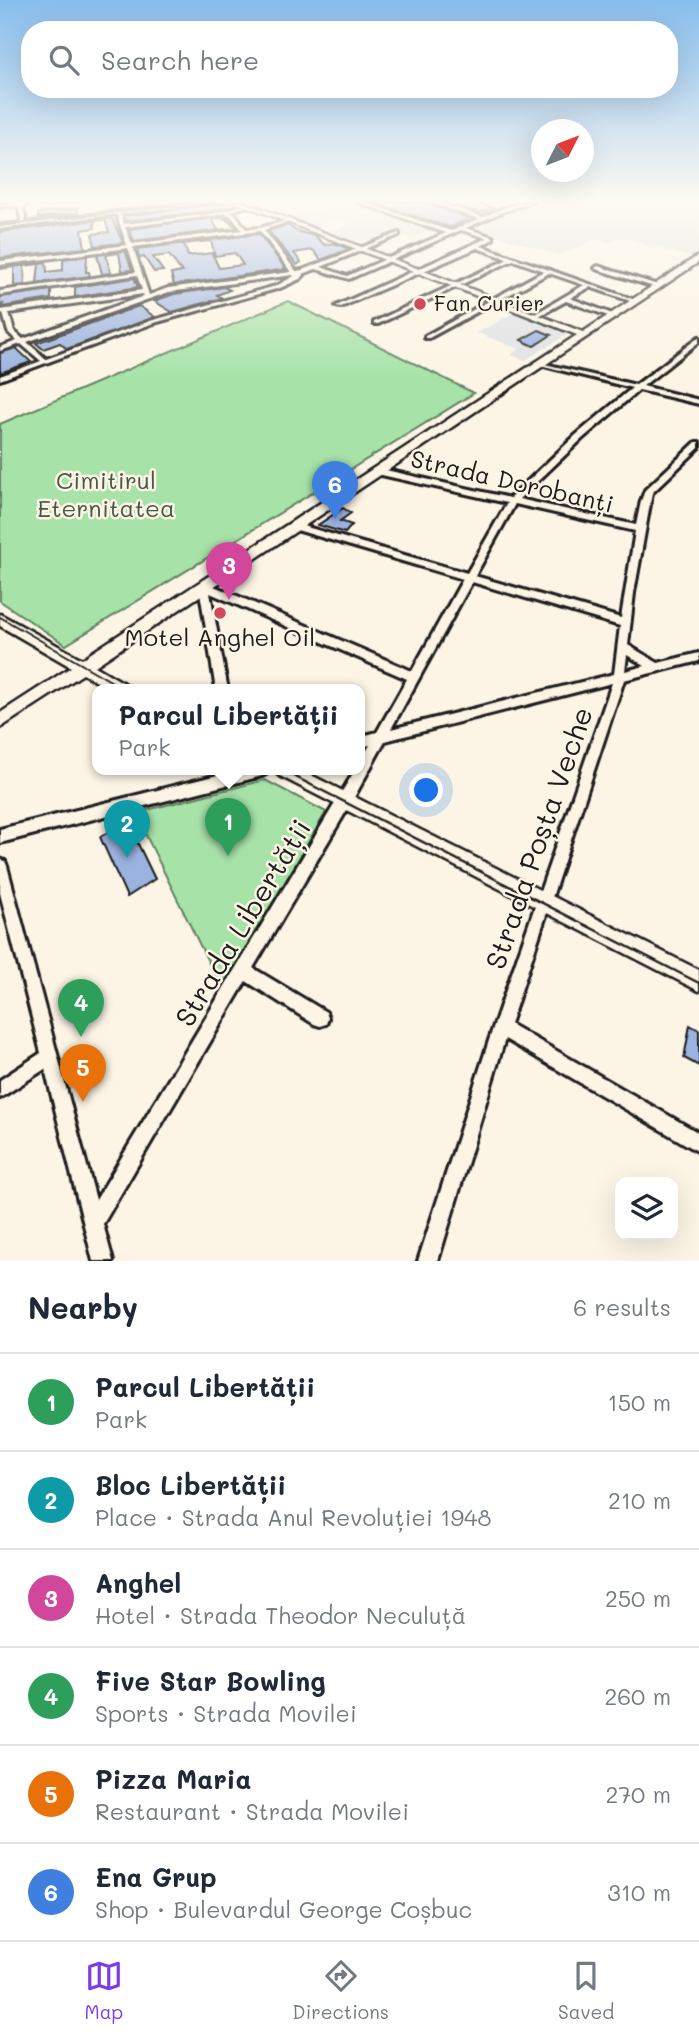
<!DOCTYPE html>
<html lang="en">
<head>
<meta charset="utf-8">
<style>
	:root { --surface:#fff; --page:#f6f6f7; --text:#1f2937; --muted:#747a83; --line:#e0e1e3; --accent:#7c3aed }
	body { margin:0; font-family:Mali,sans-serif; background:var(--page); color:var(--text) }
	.controls { position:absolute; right:21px; bottom:21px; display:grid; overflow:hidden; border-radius:14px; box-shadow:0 7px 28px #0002 }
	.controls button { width:63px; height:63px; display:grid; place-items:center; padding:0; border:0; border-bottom:2px solid var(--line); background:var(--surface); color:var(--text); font:35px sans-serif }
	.compass { position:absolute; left:531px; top:119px; width:63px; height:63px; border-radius:50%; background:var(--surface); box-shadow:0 7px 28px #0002; rotate:48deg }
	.you { position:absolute; left:427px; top:791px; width:24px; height:24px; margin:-18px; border:5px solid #fff; border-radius:50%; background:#1a73e8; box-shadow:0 0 0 10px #1a73e833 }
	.badge { display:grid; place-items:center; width:46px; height:46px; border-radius:50%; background:var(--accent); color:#fff; font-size:23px; font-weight:700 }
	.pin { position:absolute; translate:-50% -58px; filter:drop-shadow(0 2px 4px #0008) }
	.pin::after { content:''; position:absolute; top:37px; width:24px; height:21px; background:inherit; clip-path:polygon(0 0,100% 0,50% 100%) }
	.popup { position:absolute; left:92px; top:684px; width:273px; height:91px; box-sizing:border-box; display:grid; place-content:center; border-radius:14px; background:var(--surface); filter:drop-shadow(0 2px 5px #0005); font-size:23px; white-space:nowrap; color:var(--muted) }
	.popup b { font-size:26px; color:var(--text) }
	.popup::after { content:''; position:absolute; left:50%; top:100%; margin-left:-14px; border:14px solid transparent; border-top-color:var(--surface) }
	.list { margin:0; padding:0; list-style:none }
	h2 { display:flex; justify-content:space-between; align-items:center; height:91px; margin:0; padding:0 28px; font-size:30px }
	h2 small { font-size:23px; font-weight:400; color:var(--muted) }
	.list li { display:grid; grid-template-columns:46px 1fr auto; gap:21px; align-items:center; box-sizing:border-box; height:98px; padding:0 28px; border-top:2px solid var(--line) }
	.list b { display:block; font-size:26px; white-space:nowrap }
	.list p { margin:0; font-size:23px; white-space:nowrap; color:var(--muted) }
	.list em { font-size:23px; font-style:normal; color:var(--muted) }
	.icon { flex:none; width:38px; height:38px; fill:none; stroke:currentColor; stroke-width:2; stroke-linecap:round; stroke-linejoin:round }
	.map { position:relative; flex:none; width:699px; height:1261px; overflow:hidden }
	.search { position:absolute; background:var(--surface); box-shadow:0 7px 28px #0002; left:21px; right:21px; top:21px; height:77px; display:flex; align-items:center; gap:18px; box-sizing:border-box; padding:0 24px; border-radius:28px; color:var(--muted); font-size:26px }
	.sheet { height:679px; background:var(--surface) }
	nav { display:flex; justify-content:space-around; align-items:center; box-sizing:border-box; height:98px; border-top:2px solid var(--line); background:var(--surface); font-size:19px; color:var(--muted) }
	nav a { display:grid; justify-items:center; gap:4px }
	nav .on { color:var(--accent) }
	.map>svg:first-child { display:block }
	.built { fill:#dfe1e4 }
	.green { fill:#a7e3a9; stroke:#628062; stroke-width:2 }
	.building { fill:#9bb3e0; stroke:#1c1c1c; stroke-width:2; fill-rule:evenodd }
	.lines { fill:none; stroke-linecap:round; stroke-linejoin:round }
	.minor-casing { stroke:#1c1c1c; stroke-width:6 }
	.major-casing { stroke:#1c1c1c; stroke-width:5 }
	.minor { fill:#fcf5e5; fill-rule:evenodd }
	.major { fill:#fcf5e5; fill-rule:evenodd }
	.tram-far1 { stroke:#1c1c1c; stroke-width:2 }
	.tram { stroke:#1c1c1c; stroke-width:2.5 }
	.poi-dot { fill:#d1495b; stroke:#fcf5e5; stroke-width:2.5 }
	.labels { text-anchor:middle; stroke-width:5; stroke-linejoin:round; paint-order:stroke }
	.far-poi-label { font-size:21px; fill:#1c1c1c; stroke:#fcf5e5; text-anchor:start }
	.park-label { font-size:24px; fill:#465846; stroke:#fcf5e5 }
	.street-label { font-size:24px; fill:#1c1c1c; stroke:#fcf5e5 }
	.poi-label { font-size:24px; fill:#1c1c1c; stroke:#fcf5e5 }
	.near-street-label { font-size:28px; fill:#1c1c1c; stroke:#fcf5e5 }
</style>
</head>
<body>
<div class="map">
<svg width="699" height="1261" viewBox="0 0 699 1261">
	<rect width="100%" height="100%" fill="#fcf5e5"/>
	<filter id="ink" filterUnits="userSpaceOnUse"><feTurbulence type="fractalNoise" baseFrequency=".0143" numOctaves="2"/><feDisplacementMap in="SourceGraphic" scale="14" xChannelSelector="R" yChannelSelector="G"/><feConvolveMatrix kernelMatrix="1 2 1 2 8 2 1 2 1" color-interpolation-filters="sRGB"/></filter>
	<g filter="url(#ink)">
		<g class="built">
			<path d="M342,202L364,206L434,229L411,238L395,232L370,242L362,239L354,242L327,233L349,225L343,221L335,219L312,227L288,218Z"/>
			<path d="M537,202H699V253L692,258L621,237L610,243L596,239L558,255L475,228Z"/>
			<path d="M515,312L570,333L525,360L511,355L519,349L477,333Z"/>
		</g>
		<g class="green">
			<path d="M288,301L474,393L66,645L0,601V424Z"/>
			<path d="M265,780L326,812L222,990L135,813Z"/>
		</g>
		<g class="building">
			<path d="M234,202L236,205L212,211L126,221L124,216Z"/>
			<path d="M372,202H422L469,218L452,227L445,226Z"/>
			<path d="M466,202H472L493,208L480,213L456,206Z"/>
			<path d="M78,208V213L38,218V213Z"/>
			<path d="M225,216L236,227L224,218L212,219L218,230L237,228L134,241L129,229Z"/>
			<path d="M112,218L123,243L95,246L92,234L109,232L105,220L94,221L95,228L82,230L85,248L0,258V232Z"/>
			<path d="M288,225L296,231L315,236L325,245L334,243L349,249L321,260L313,250L294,253L301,262L297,265L268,231Z"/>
			<path d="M259,234L286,269L174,285L171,274L182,272L169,255L153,257L163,271L154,272L144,257L139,258L137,249ZM211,241L215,256L235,253L243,265L219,268L212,253L188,256L184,244Z"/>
			<path d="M125,251L132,270L122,271L119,253L106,255L111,273L102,274L97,255Z"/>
			<path d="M87,256L86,272H89L90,276L37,283L39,264L24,266L25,285L14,286V267L0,269L46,262L47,272L63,270V259Z"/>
			<path d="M134,278L138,287L75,297V287Z"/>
			<path d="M224,287L230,290L217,295L222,298L172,312L154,301L174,294Z"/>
			<path d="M51,290V299L2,307L3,304L0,305V297Z"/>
			<path d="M139,306L155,317L67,349L60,343L43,349L36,343Z"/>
			<path d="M539,330L551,335L534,346L521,340Z"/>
			<path d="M16,348L31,362L0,373V353Z"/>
			<path d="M343,508L351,513L340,521L352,525L345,533L318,525Z"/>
			<path d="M127,821L155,879L127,897L100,837Z"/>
			<path d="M690,1025L699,1030V1066L684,1058Z"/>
		</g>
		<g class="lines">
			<defs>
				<g id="minor">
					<path d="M18,202H37L23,205L26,225L22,224L18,205L0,207V205Z"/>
					<path d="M357,202H363L451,231L479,219L429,202H435L483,217C498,210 516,202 532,202L502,212L466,228L493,237V239L481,246L638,301L633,302L590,287L570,298L615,315V317H611L566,301L537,317H533V315L584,285L549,273L429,338H425V336L544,271L513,260L378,324H374V322L508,259L477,248L341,307L336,306L487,238L461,230L349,279L316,269L303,274L304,275L300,279L280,288L154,323L0,380V376L41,361L21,344L0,351V347L17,341L8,332L3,313L0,314V310L142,290L137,275L0,295V291L136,272L128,248L0,265V261L127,245L116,213L118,212L120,213L124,224L212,214L248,204V206L230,211L235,214L246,229L260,228L288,220V222L264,230L296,271L302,270L399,233V235L321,267L347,276L446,233ZM225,213L231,216L242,230L132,244L125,227L213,216ZM260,231L291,272L168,288L149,295L133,247ZM293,275L294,276L276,286L150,321L46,359L27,342L169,292ZM143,294L144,296L23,339L14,331L9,313Z"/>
					<path d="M598,266L658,285L659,286L654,287L596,269L595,268Z"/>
					<path d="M699,337V342L643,386L699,400V404L639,390L582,439L519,499L636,525L641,501L645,490L696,442H699V448L652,493L634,593L628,645L658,663L699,653V661L624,680L510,1024L699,1133V1152L505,1039L438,1261H418L493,1028L612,683L385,741L351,803L253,968L326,1012L328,1018L326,1024L320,1026L314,1024L246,981L103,1224L113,1261H93L45,1069L0,1098V1080L41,1053L0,893V859L5,861L7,866L96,1200L355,770H359V763L370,745L359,747V737L377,732L407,679L210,593L228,690H216L199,586L201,583H207L412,671L463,579L290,528L288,526L290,524H296L467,573L507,503L377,474L373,471L374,469L377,468L510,498L576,435L632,388L540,365V363L636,385ZM515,504L635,531L621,618L475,576ZM472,582L620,626L614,674L391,729ZM627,655L645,666L625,671Z"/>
					<path d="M238,770H268L266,774L262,776L0,843V829Z"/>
				</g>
				<g id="major">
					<path d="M198,202H215L0,229V225Z"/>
					<path d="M236,202H244L583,332L696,257H699V262L95,666L129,686L131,690H111L83,674L0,728V713L71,667L0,626V614L82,659L577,335Z"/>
					<path d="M276,770H301L699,970V991L278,775Z"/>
				</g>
			</defs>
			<use href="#minor" class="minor-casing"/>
			<use href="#major" class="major-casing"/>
			<use href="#minor" class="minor"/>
			<use href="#major" class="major"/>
			<g class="tram-far1">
				<path d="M0,226L201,202"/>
				<path d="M0,617L126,690"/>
			</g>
			<path class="tram" d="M282,770L699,983"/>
		</g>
	</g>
	<linearGradient id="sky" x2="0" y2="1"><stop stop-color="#87bded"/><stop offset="0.53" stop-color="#fefaf3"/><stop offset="1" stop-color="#fefaf3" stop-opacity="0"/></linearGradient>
	<rect width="699" height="378" fill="url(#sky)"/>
	<g class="poi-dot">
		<circle cx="420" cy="304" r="7"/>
		<circle cx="220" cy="613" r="7"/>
	</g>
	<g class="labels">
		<g class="far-poi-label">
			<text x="434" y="311">Fan Curier</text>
		</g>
		<g class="park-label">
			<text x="106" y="489">Cimitirul<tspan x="106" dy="28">Eternitatea</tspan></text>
		</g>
		<g class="street-label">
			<text transform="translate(512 482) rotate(13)" y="8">Strada Dorobanți</text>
		</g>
		<g class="poi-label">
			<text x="220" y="646">Motel Anghel Oil</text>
		</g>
		<g class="near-street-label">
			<text transform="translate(539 838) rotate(-71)" y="10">Strada Poșta Veche</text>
			<text transform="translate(243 923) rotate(-59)" y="10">Strada Libertății</text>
		</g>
	</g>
</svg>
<div class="controls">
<button><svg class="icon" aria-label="layers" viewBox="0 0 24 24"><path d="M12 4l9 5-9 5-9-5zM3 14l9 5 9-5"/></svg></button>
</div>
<svg class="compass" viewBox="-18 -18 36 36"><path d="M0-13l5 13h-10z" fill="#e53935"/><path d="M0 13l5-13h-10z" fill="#747a83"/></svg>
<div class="you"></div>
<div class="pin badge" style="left:228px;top:856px;background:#2e9e5b">1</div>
<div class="popup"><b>Parcul Libertății</b>Park</div>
<div class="pin badge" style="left:127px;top:858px;background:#0f9aa8">2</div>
<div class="pin badge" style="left:229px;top:600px;background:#d1479c">3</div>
<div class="pin badge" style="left:81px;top:1037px;background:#2e9e5b">4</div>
<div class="pin badge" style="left:83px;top:1102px;background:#e8710a">5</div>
<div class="pin badge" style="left:335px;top:519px;background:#3f7fe0">6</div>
<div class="search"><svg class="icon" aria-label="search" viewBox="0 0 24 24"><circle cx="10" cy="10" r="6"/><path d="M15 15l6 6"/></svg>Search here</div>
</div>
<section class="sheet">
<h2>Nearby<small>6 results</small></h2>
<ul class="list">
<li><span class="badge" style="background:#2e9e5b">1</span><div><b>Parcul Libertății</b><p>Park</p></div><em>150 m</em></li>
<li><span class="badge" style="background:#0f9aa8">2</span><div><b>Bloc Libertății</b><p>Place · Strada Anul Revoluției 1948</p></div><em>210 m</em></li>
<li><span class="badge" style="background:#d1479c">3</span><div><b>Anghel</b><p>Hotel · Strada Theodor Neculuță</p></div><em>250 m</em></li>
<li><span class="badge" style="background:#2e9e5b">4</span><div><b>Five Star Bowling</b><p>Sports · Strada Movilei</p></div><em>260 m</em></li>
<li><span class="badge" style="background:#e8710a">5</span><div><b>Pizza Maria</b><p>Restaurant · Strada Movilei</p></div><em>270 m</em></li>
<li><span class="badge" style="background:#3f7fe0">6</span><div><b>Ena Grup</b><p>Shop · Bulevardul George Coșbuc</p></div><em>310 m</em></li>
</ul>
</section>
<nav>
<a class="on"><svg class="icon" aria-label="map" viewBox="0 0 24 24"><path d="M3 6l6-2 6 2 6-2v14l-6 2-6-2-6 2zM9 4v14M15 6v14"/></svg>Map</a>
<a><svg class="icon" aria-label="directions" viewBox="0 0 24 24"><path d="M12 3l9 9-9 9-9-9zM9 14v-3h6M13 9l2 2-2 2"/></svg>Directions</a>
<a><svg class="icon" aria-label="saved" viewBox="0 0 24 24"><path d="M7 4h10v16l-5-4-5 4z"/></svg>Saved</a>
</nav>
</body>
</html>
